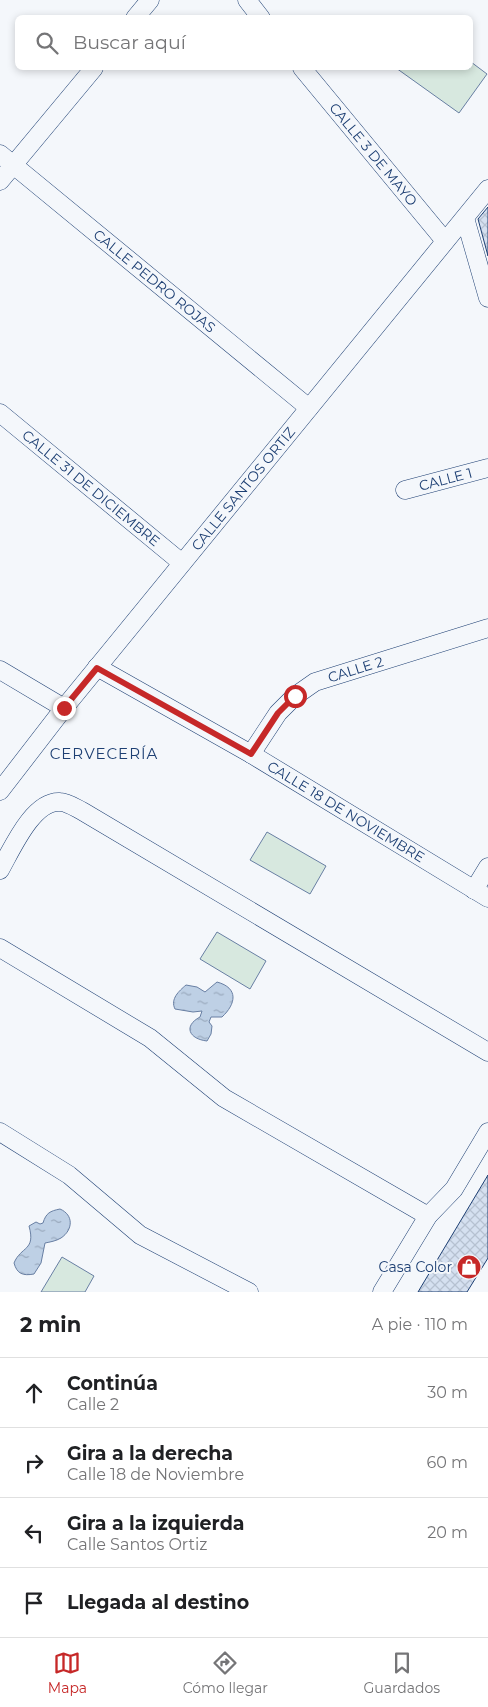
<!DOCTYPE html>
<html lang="es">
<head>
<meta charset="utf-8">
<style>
	:root { --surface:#fff; --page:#f2f2f2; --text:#202124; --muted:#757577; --line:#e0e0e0; --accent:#c62828 }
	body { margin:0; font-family:Montserrat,sans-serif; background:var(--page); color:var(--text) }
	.stop { position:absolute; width:15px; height:15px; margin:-11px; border:4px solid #c62828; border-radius:50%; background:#fff }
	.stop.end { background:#c62828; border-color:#fff; box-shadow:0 1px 5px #0008 }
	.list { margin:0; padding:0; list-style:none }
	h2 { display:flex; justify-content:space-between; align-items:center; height:65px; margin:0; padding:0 20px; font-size:21px }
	h2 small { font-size:16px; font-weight:400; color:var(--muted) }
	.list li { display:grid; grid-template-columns:32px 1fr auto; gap:15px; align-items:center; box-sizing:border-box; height:70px; padding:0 20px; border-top:1px solid var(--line) }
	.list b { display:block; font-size:19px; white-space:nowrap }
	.list p { margin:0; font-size:16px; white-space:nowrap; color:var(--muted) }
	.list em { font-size:16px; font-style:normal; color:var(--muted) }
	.icon { flex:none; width:28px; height:28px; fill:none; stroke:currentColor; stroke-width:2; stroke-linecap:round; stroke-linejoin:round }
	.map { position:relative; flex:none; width:488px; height:1292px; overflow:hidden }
	.search { position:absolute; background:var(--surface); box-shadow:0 2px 8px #0003; left:15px; right:15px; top:15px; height:55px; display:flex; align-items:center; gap:12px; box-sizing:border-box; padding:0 18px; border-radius:8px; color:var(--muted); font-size:19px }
	.sheet { height:345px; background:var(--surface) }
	nav { display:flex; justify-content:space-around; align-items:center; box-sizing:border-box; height:70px; border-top:1px solid var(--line); background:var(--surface); font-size:14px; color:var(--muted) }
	nav a { display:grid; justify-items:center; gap:2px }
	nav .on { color:var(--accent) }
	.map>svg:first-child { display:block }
	.grass { fill:#d7e8df; stroke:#687fa3 }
	.water { fill:url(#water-ripples); stroke:#687fa3 }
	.building { fill:url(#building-cross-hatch); stroke:#1d3f73 }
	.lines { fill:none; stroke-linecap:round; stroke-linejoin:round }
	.street-casing { stroke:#1d3f73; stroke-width:19 }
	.street { stroke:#f4f7fb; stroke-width:18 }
	.route { stroke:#c62828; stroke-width:6 }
	.labels { text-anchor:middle; stroke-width:4; stroke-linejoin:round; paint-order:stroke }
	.street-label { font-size:14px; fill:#1d3f73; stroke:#f4f7fb }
	.poi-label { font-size:14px; fill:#1d3f73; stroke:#f4f7fb; text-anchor:end }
	.neighbourhood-label { font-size:15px; letter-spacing:1px; fill:#1d3f73; stroke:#f4f7fb }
</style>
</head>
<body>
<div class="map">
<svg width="488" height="1292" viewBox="0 0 488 1292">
	<defs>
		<pattern id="water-ripples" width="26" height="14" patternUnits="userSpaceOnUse" patternTransform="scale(1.25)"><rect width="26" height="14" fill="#bed0e5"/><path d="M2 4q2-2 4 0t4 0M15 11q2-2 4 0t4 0" fill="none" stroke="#9aaabe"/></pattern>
		<pattern id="building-cross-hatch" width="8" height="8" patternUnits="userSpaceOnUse" patternTransform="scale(1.25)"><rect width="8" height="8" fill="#d5e0f0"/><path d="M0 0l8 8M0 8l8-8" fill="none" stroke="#b6c1d1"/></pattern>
	</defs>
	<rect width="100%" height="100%" fill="#f4f7fb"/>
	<g class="grass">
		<path d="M471,62L487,74L459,113L396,68H470Z"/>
		<path d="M267,832L326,866L310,894L250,860Z"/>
		<path d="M217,932L266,961L250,989L200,959Z"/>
		<path d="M62,1257L94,1276L85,1292H41Z"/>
	</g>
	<g class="water">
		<path d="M217,982C239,988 236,1004 222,1017H211L209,1022L212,1026L211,1034L207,1041C189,1039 183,1026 200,1017L202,1011L193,1012L175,1009C170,999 179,991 186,985L197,987L205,992Z"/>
		<path d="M60,1209C74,1215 73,1230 61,1238C56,1241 50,1242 45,1243L41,1263L34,1274C23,1276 17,1274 14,1263C21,1246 36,1251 29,1226L36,1222L40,1224L43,1223C46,1213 50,1211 60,1209Z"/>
	</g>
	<g class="building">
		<path d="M488,207V256L478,219Z"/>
		<path d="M488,1175V1258L467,1292H418Z"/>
	</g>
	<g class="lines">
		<defs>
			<g id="street">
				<path d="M247,0L261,18"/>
				<path d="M135,18L150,0"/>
				<path id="s1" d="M302,68L445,241"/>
				<path id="s2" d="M0,154L309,408"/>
				<path d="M0,181L94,68"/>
				<path d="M465,218L488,298"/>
				<path id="s3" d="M0,413L182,563"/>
				<path id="s4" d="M405,490L488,468"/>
				<path id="s5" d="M97,667L251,754L488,898"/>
				<path d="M0,670L64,708"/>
				<path id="s6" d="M251,754L278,713L295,696L315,682L488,628"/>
				<path id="s7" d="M0,791L64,708L488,189"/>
				<path d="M0,870C12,849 33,800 60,802C67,802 76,808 82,811L488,1052"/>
				<path d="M474,890L488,867"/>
				<path d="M0,948L150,1038L224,1098L428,1216"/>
				<path d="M0,1132L69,1175L140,1235L249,1292"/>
				<path d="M382,1292L428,1216L454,1189L488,1132"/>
			</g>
		</defs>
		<use href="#street" class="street-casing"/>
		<use href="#street" class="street"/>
	</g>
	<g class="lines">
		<path class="route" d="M64,708L97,668L251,754L278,713L295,696"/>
	</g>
	<defs>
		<symbol id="shop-disc" viewBox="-11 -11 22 22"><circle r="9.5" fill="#c62828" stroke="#f4f7fb"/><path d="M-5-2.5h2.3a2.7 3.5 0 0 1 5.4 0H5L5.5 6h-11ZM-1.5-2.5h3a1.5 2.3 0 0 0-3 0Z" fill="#fff"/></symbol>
	</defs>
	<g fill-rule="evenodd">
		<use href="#shop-disc" x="455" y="1253" width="28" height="28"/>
	</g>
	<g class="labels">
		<g class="street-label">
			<text dy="5" stroke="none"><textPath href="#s1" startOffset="112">CALLE 3 DE MAYO</textPath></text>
			<text dy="5" stroke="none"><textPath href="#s2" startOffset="200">CALLE PEDRO ROJAS</textPath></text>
			<text dy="5" stroke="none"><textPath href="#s4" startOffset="42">CALLE 1</textPath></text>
			<text dy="5" stroke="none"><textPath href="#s3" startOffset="118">CALLE 31 DE DICIEMBRE</textPath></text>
			<text dy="5" stroke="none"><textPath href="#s7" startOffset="388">CALLE SANTOS ORTIZ</textPath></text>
			<text dy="5" stroke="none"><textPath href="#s6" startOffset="140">CALLE 2</textPath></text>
			<text dy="5" stroke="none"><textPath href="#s5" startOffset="288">CALLE 18 DE NOVIEMBRE</textPath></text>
		</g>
		<g class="poi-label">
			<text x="452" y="1272">Casa Color</text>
		</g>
		<g class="neighbourhood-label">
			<text x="104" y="759">CERVECERÍA</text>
		</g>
	</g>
</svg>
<div class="stop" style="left:295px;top:696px"></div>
<div class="stop end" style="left:64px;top:708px"></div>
<div class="search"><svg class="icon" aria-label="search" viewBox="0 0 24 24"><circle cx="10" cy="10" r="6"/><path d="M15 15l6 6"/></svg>Buscar aquí</div>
</div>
<section class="sheet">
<h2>2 min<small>A pie · 110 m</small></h2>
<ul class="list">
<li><svg class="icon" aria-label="ahead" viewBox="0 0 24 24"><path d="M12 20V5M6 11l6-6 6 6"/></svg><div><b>Continúa</b><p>Calle 2</p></div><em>30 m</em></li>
<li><svg class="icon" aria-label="right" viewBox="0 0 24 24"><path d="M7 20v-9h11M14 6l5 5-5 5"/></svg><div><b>Gira a la derecha</b><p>Calle 18 de Noviembre</p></div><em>60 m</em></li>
<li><svg class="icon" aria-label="left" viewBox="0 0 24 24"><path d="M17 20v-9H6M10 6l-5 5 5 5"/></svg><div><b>Gira a la izquierda</b><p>Calle Santos Ortiz</p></div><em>20 m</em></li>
<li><svg class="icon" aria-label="arrive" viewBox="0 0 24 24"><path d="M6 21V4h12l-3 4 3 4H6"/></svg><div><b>Llegada al destino</b></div></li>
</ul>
</section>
<nav>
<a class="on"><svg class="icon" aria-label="map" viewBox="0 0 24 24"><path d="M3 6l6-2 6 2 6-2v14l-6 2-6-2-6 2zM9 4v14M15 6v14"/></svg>Mapa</a>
<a><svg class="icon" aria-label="directions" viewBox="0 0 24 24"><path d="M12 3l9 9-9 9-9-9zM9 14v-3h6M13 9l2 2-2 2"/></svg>Cómo llegar</a>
<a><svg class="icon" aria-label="saved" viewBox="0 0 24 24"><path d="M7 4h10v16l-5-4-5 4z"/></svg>Guardados</a>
</nav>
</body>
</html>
